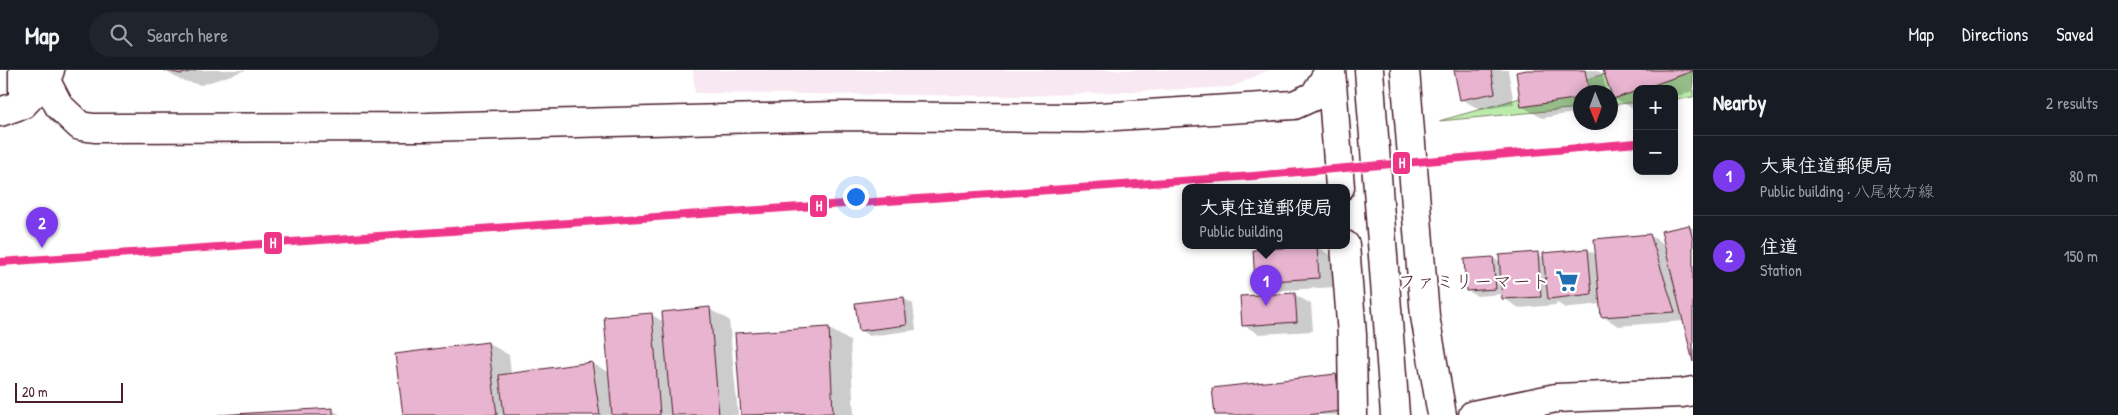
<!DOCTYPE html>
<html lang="en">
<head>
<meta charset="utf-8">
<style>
	:root { --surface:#171b24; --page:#20242c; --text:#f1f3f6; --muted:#9ea1a6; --line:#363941; --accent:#7c3aed }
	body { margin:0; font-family:"Patrick Hand","Klee One",sans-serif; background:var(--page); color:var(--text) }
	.controls { position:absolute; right:15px; top:15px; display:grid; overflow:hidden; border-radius:10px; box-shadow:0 2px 12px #0003 }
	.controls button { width:45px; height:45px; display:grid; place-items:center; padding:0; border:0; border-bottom:1px solid var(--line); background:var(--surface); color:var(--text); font:25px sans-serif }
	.compass { position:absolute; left:1573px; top:15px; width:45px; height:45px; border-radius:50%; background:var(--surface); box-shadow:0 2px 12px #0003; rotate:179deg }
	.scale { position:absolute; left:15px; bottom:12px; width:108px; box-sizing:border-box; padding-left:5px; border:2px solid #4a1f2b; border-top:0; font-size:14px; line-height:18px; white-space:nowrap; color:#4a1f2b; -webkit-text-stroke:4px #fff; paint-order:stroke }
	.you { position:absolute; left:855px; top:126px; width:18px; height:18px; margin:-12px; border:4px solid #fff; border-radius:50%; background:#1a73e8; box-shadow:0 0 0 8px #1a73e833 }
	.badge { display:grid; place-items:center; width:32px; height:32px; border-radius:50%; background:var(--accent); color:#fff; font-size:16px; font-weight:700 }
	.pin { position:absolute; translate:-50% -41px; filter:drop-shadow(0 1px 2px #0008) }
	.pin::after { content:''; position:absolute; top:26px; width:18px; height:15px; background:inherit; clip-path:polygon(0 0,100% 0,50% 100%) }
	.popup { position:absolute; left:1182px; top:114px; width:168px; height:65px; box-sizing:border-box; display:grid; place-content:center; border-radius:10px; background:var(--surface); filter:drop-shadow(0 1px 4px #0005); font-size:16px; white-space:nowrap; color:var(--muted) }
	.popup b { font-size:19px; color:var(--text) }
	.popup::after { content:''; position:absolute; left:50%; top:100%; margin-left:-10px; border:10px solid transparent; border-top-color:var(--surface) }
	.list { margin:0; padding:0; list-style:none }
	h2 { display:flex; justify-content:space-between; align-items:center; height:65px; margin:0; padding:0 20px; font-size:21px }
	h2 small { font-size:16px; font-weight:400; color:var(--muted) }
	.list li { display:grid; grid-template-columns:32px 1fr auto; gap:15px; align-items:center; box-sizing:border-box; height:80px; padding:0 20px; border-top:1px solid var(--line) }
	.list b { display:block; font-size:19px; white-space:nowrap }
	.list p { margin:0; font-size:16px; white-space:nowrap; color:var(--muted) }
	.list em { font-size:16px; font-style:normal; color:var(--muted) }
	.icon { flex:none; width:28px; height:28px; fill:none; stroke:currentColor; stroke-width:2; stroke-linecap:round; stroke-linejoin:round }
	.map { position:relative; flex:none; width:1693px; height:345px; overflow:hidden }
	header { display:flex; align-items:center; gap:30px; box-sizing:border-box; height:70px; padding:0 25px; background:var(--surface); border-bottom:1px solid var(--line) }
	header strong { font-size:24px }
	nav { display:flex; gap:28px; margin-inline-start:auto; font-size:18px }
	.search { width:350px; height:45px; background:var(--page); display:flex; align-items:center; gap:12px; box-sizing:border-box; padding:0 18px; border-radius:28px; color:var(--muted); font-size:19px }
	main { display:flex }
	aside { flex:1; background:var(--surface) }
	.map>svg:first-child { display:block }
	.built { fill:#f8e8f1 }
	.green { fill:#bbecac; stroke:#82866c }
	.shadow { fill:#0003 }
	.building { fill:#e8b4cf; stroke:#4a1f2b }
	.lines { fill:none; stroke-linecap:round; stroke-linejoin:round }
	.minor-casing { stroke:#4a1f2b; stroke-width:31 }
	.major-casing { stroke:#4a1f2b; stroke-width:31 }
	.minor { stroke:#fff; stroke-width:28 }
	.major { stroke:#fff; stroke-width:28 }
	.rail-1-casing { stroke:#fff; stroke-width:11 }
	.rail-1 { stroke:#ee3689; stroke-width:8 }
	.labels { text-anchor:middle; stroke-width:4.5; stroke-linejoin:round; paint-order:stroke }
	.poi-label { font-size:19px; fill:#4a1f2b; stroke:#fff; text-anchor:end }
	.line-badge { stroke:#fff; stroke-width:2 }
	.badge-label { font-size:14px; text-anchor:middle; font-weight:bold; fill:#fff }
</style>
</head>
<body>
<header>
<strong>Map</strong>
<div class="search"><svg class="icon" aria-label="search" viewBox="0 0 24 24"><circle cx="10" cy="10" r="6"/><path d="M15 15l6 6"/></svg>Search here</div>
<nav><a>Map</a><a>Directions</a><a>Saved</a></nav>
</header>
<main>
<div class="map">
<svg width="1693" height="345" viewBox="0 0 1693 345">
	<rect width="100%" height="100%" fill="#fff"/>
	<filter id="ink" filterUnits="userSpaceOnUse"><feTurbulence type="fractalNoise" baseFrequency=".02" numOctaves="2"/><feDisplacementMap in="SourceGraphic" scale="10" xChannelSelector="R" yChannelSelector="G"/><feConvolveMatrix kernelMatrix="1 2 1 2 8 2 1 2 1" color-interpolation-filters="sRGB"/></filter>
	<g filter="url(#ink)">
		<path class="built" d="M693,0H1269L1232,17L1023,26L695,23Z"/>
		<path class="green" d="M1619,0H1693V27L1674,29V19H1637V32L1611,35L1610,22H1580V38L1439,51Z"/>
		<g class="shadow">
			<path d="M163,0H246L201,15L180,10Z"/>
			<path d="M1456,0H1508L1514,34L1481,40L1461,29Z"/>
			<path d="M1536,0H1596L1603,4L1606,22H1580V42L1542,48L1523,37Z"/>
			<path d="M1605,0H1693V21L1674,27V19H1637L1636,40L1614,28Z"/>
			<path d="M1689,156L1693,158V287L1684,251L1618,256L1602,246L1601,234L1565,238L1556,232L1557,235L1519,238L1503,228V224L1477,226L1468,221L1493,188L1501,193L1538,184L1545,188L1588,180L1597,185L1649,165L1666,175Z"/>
			<path d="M1317,177L1333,187L1335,217L1272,221L1256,211Z"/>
			<path d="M1294,224L1311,234L1313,261L1259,264L1243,255Z"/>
			<path d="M903,228L913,234L916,260L869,266L860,260Z"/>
			<path d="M709,239L729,250L738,345H404L488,273L509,285L511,304L592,293L610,303L652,245L664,252Z"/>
			<path d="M828,258L850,271L854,345H742L737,264Z"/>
			<path d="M1336,305L1356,316L1359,345H1217Z"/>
			<path d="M332,340L341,345H240Z"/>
		</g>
		<g class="building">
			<path d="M163,0H197L181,4Z"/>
			<path d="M1454,0H1491L1495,23L1460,30Z"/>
			<path d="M1527,0H1585L1589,22H1580V28L1521,37L1516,2Z"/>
			<path d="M1603,0H1693V1L1642,19H1637V21L1613,29Z"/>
			<path d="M1689,155L1693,170V292L1661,161Z"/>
			<path d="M1650,164L1675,242L1601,247L1594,169Z"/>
			<path d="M1317,176L1319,208L1255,212L1253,180Z"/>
			<path d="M1588,179L1592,224L1548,229L1543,183Z"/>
			<path d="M1538,182L1541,227L1502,229L1499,185Z"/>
			<path d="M1493,187L1496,219L1466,221L1464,189Z"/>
			<path d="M1295,223L1297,252L1242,256L1240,226Z"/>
			<path d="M904,227L907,255L859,261L855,233Z"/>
			<path d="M710,237L719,345H671L662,242Z"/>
			<path d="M652,243L660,345H612L604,247Z"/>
			<path d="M829,257L833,343L741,345L735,263Z"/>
			<path d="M488,272L497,345H403L395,284Z"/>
			<path d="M592,292L600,345H504L499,305Z"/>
			<path d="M1336,304L1341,341L1307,345H1215L1212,318Z"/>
			<path d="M333,338V345H218Z"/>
		</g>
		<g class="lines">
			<defs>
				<g id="minor">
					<path d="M46,11L59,36L80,56L94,58L427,57L838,46L1083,48L1294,35L1314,26L1330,0"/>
					<path d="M23,34V0"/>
					<path d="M0,42L23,34L46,11L50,0"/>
					<path d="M1473,345L1556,328L1682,323L1693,321"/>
				</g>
				<g id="major">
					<path d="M1331,0L1340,117"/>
					<path d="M1369,0L1395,345"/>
					<path d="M1405,0L1425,246L1442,345"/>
					<path d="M1345,175L1352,265L1353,345"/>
				</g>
			</defs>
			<use href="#minor" class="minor-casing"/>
			<use href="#major" class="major-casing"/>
			<use href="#minor" class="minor"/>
			<use href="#major" class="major"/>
			<defs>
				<path id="rail-1" d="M0,192L1253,106L1637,73"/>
			</defs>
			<use href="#rail-1" class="rail-1-casing"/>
			<use href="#rail-1" class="rail-1"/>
		</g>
	</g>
	<defs>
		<symbol id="supermarket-bare" viewBox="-9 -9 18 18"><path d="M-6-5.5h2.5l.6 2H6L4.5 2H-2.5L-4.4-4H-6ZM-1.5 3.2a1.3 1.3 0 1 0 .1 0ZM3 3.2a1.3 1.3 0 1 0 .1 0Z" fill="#1f6fb2" stroke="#fff" stroke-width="2.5" paint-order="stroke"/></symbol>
	</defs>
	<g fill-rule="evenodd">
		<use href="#supermarket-bare" x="1551" y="195" width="32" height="32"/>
	</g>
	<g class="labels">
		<g class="poi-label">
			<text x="1550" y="218">ファミリーマート</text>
		</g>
	</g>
	<g class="line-badge">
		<rect x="1392" y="81" width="19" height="24" rx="5" fill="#ee3689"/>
		<rect x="809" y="124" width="19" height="24" rx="5" fill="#ee3689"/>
		<rect x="263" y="161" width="20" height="24" rx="5" fill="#ee3689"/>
	</g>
	<g class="badge-label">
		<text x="1402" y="98">H</text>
		<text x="819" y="141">H</text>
		<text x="273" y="178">H</text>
	</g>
</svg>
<div class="controls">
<button>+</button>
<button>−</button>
</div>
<svg class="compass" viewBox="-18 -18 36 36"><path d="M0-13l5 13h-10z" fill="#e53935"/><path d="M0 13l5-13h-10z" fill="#9ea1a6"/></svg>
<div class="scale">20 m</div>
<div class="you"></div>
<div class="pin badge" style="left:1266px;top:236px">1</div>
<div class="popup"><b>大東住道郵便局</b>Public building</div>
<div class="pin badge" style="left:42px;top:178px">2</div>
</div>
<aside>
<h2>Nearby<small>2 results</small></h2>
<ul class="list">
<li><span class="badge">1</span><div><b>大東住道郵便局</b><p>Public building · 八尾枚方線</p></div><em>80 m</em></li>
<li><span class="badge">2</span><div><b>住道</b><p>Station</p></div><em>150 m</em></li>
</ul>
</aside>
</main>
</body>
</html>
